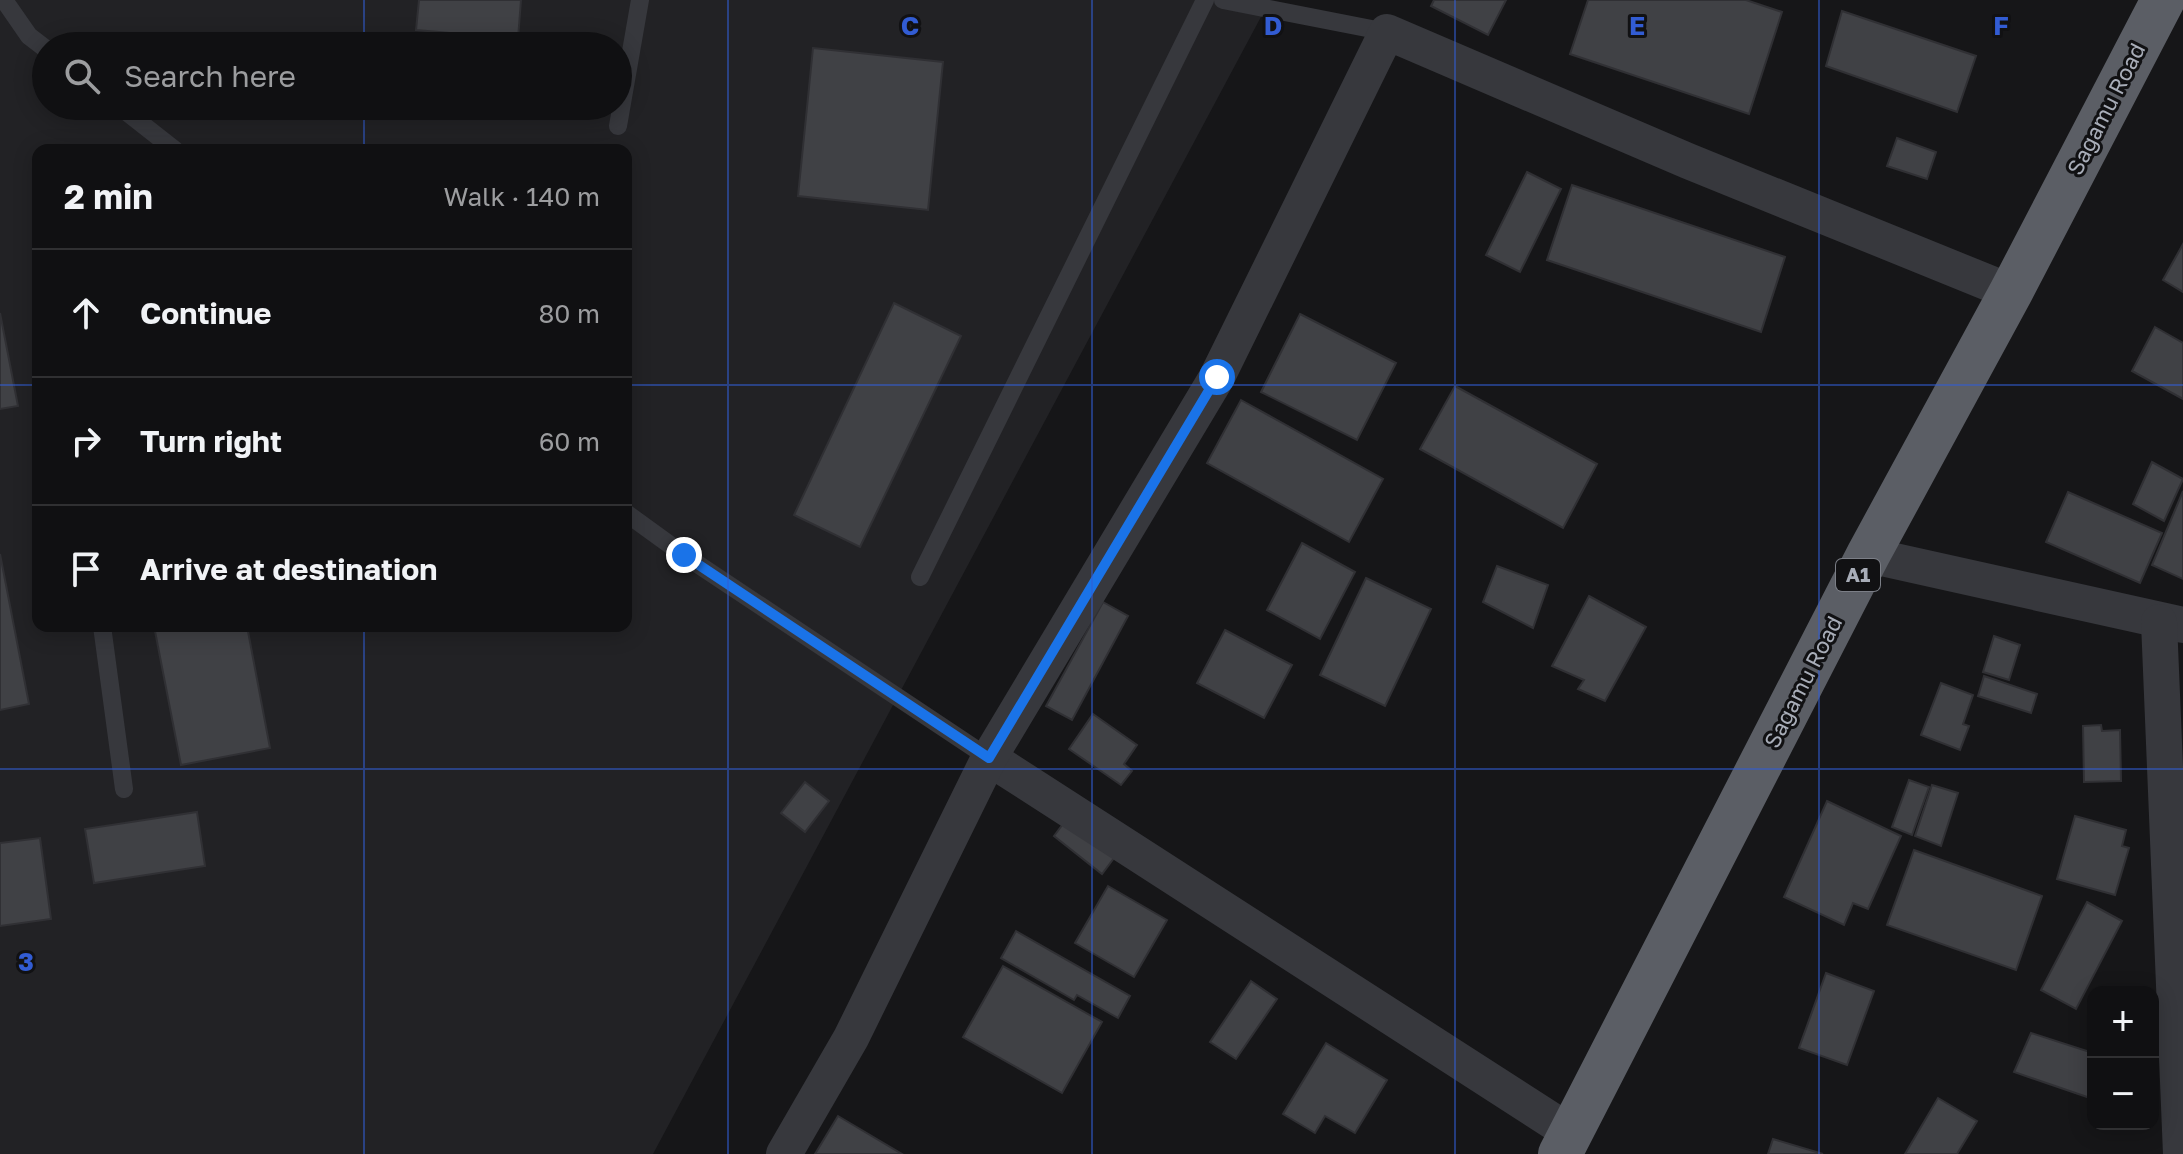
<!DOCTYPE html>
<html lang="en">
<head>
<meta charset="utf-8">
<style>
	:root { --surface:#101012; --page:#1e1e20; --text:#f1f3f6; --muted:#9c9d9f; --line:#303032 }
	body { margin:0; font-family:"Golos Text",sans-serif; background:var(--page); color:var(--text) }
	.controls { position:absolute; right:24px; bottom:24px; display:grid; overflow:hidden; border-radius:16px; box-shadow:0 4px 20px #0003 }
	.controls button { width:72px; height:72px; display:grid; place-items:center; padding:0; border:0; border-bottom:2px solid var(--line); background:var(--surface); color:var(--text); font:40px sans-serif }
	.stop { position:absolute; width:24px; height:24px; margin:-18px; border:6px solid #1a73e8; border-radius:50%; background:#fff }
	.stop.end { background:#1a73e8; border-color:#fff; box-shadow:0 2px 8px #0008 }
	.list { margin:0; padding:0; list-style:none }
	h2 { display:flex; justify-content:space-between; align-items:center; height:104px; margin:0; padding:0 32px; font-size:34px }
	h2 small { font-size:26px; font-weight:400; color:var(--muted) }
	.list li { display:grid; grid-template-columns:52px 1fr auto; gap:24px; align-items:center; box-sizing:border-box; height:128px; padding:0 32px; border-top:2px solid var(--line) }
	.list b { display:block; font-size:30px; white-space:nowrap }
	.list em { font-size:26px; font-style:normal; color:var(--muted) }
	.icon { flex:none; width:44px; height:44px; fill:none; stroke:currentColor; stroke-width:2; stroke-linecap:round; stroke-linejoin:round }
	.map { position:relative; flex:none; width:2183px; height:1154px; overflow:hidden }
	.search { position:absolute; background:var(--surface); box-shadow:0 4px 20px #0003; left:32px; top:32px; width:600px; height:88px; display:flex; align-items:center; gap:20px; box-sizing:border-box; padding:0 28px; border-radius:44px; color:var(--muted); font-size:30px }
	.panel { position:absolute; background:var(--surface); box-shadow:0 4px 20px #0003; left:32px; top:144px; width:600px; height:488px; border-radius:16px }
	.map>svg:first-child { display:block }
	.built { fill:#222225; fill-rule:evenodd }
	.building { fill:#404145; stroke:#303034; stroke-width:2 }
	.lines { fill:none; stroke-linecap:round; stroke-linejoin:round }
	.service { stroke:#37383d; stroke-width:18 }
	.minor { stroke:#37383d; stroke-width:36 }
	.trunk { stroke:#5b5e65; stroke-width:44 }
	.route { stroke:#1a73e8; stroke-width:10 }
	.grid { fill:none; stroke:#325cd3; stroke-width:2; stroke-opacity:0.55 }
	.labels { text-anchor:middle; stroke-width:6; stroke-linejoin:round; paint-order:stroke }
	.shield { fill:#111113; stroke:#7b7e86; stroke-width:2 }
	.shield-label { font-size:20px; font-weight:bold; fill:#a8adb8 }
	.street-label { font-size:22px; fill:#a8adb8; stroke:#111113 }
	.grid-label { font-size:26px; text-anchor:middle; font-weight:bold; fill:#325cd3; stroke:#111113; stroke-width:6; stroke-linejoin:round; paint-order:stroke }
</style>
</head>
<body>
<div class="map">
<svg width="2183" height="1154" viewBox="0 0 2183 1154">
	<rect width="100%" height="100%" fill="#161618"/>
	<path class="built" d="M0,0H1270L653,1154H0ZM46,46H618V106H46ZM38,150H626V626H38Z"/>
	<g class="building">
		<path d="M419,0H521L518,39L416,30Z"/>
		<path d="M1434,0H1506L1488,35L1431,6Z"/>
		<path d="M1588,0H1746L1782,12L1749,114L1570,54Z"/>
		<path d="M1842,11L1976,56L1957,112L1826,66Z"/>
		<path d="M813,48L943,62L928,210L798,196Z"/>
		<path d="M1897,138L1936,152L1927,179L1887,166Z"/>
		<path d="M1527,172L1561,189L1520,272L1486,255Z"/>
		<path d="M1572,185L1785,257L1761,332L1547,260Z"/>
		<path d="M2183,244V292L2163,280Z"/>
		<path d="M894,303L961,336L860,547L794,515Z"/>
		<path d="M0,313L18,406L0,409Z"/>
		<path d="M1300,314L1396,363L1357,440L1261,392Z"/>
		<path d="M2155,327L2183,343V399L2132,371Z"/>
		<path d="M1455,386L1597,464L1563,528L1420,449Z"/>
		<path d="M1241,400L1383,479L1349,542L1207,463Z"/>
		<path d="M2152,462L2183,479L2164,521L2133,504Z"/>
		<path d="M2183,491V579L2152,565Z"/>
		<path d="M2068,492L2162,533L2140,583L2046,542Z"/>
		<path d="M1302,543L1355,572L1320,639L1267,610Z"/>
		<path d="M0,554L29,704L0,710Z"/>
		<path d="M1497,566L1548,585L1533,628L1483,602Z"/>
		<path d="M1366,578L1431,609L1385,706L1320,675Z"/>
		<path d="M1589,596L1646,627L1605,701L1578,689L1584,680L1552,666Z"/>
		<path d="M1103,602L1128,616L1072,720L1046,706Z"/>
		<path d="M154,626H247L270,748L181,765Z"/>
		<path d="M1225,630L1292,665L1264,718L1197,683Z"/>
		<path d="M1994,636L2020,645L2009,680L1983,672Z"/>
		<path d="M1984,676L2037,694L2031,713L1978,696Z"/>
		<path d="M1941,683L1973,695L1963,724L1969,726L1960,750L1921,735Z"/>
		<path d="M1093,714L1137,745L1124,764L1132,771L1121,785L1069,749Z"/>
		<path d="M2101,725L2102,731L2120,730L2121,781L2084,782L2083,726Z"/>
		<path d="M1909,780L1929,787L1912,835L1892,827Z"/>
		<path d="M805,782L829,801L805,832L781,813Z"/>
		<path d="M1932,785L1958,793L1941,846L1915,836Z"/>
		<path d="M1827,801L1901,836L1868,909L1853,903L1844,925L1784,897Z"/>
		<path d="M197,812L205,866L94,883L85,829Z"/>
		<path d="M1069,816L1117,854L1102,874L1054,836Z"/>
		<path d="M2075,816L2126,830L2122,846L2129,848L2115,895L2057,879Z"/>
		<path d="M40,838L51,919L0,926V843Z"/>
		<path d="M1914,850L2042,896L2016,970L1887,925Z"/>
		<path d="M1108,886L1167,920L1134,977L1075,943Z"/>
		<path d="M2087,902L2122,921L2076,1009L2041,990Z"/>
		<path d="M1016,931L1130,996L1118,1018L1077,995L1074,1000L1001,958Z"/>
		<path d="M1003,966L1102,1022L1062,1093L963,1037Z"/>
		<path d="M1826,973L1874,991L1847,1065L1799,1048Z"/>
		<path d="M1251,981L1277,999L1236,1059L1210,1042Z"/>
		<path d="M2031,1033L2093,1053V1099L2014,1072Z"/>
		<path d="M1326,1043L1387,1080L1355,1133L1325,1116L1315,1133L1283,1114Z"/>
		<path d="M1938,1098L1977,1121L1957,1154H1905Z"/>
		<path d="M838,1116L902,1154H815Z"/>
		<path d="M1773,1139L1823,1154H1768Z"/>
	</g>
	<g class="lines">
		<g class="service">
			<path d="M4,0L29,36L46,49"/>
			<path d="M1223,0L1387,32"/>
			<path d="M119,106L175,150"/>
			<path d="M618,126L640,0"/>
			<path d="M626,513L684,555L989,758"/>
			<path d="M920,577L1205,0"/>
			<path d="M102,626L124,789"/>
		</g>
		<g class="minor">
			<path d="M1868,555L2183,625"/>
			<path d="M2159,622L2181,1154"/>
			<path d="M989,758L1571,1133"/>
			<path d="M784,1154L851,1038L989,758L1217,377L1387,32L1688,161L2011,292"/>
		</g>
		<path class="trunk" d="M1560,1154L1868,555L2011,292L2163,0"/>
	</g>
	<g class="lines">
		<path class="route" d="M684,555L989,758L1217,377"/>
	</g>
	<path class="grid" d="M364,0V46M728,0V1154M1092,0V1154M1455,0V1154M1819,0V1154M364,106V150M0,385H38M626,385H2183M364,626V1154M0,769H2183"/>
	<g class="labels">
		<rect class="shield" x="1836" y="559" width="44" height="32" rx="6"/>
		<g class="shield-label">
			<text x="1858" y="582">A1</text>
		</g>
		<g class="street-label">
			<text transform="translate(2106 109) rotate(-63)" y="8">Sagamu Road</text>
			<text transform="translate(1803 682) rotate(-63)" y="8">Sagamu Road</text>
		</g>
	</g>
	<g class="grid-label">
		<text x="910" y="35">C</text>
		<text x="1273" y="35">D</text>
		<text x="1637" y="35">E</text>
		<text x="2001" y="35">F</text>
		<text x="26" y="971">3</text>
	</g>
</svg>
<div class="controls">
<button>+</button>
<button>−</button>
</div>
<div class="stop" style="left:1217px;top:377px"></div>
<div class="stop end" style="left:684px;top:555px"></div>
<div class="search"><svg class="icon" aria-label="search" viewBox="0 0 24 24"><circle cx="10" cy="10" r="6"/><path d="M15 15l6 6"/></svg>Search here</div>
<section class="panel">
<h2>2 min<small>Walk · 140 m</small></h2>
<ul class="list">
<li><svg class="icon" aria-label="ahead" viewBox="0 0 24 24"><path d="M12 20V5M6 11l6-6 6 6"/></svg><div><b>Continue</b></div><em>80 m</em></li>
<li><svg class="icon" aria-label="right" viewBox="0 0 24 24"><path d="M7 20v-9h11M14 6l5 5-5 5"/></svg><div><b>Turn right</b></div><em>60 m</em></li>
<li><svg class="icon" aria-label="arrive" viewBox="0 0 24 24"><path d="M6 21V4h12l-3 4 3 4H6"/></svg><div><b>Arrive at destination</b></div></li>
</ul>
</section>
</div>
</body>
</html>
